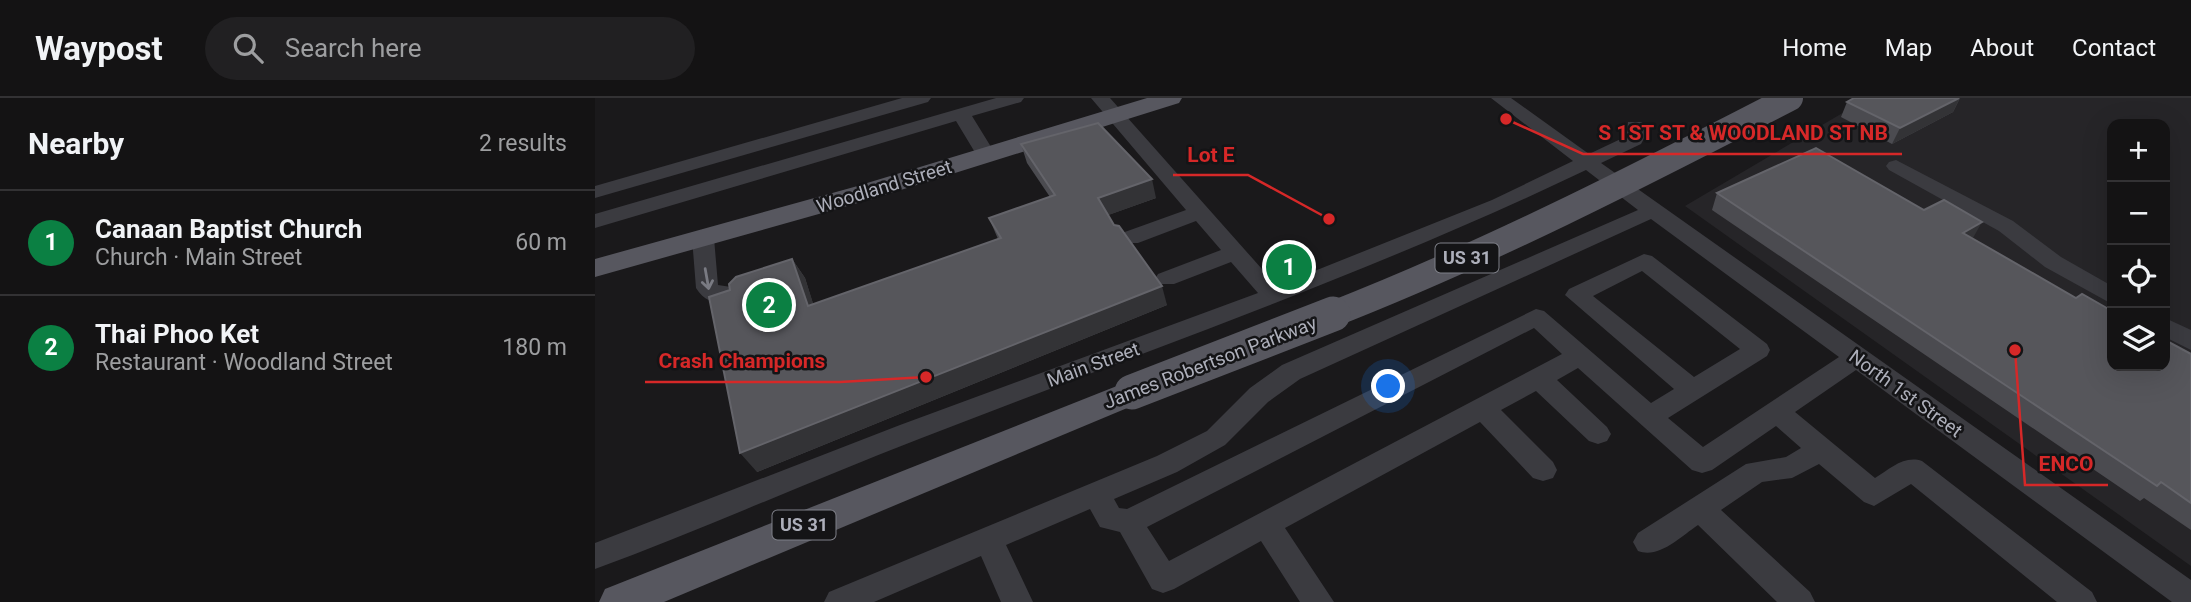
<!DOCTYPE html>
<html lang="en">
<head>
<meta charset="utf-8">
<style>
	:root { --surface:#141314; --page:#212022; --text:#f1f3f6; --muted:#9d9ea0; --line:#333234; --accent:#0b8043 }
	body { margin:0; font-family:Roboto,sans-serif; background:var(--page); color:var(--text) }
	.controls { position:absolute; right:21px; top:21px; display:grid; overflow:hidden; border-radius:14px; box-shadow:0 7px 28px #0002 }
	.controls button { width:63px; height:63px; display:grid; place-items:center; padding:0; border:0; border-bottom:2px solid var(--line); background:var(--surface); color:var(--text); font:35px sans-serif }
	.you { position:absolute; left:794px; top:289px; width:24px; height:24px; margin:-18px; border:5px solid #fff; border-radius:50%; background:#1a73e8; box-shadow:0 0 0 10px #1a73e833 }
	.badge { display:grid; place-items:center; width:46px; height:46px; border-radius:50%; background:var(--accent); color:#fff; font-size:23px; font-weight:700 }
	.pin { position:absolute; translate:-50% -50%; border:4px solid #fff; box-shadow:0 2px 7px #0006 }
	.list { margin:0; padding:0; list-style:none }
	h2 { display:flex; justify-content:space-between; align-items:center; height:91px; margin:0; padding:0 28px; font-size:30px }
	h2 small { font-size:23px; font-weight:400; color:var(--muted) }
	.list li { display:grid; grid-template-columns:46px 1fr auto; gap:21px; align-items:center; box-sizing:border-box; height:105px; padding:0 28px; border-top:2px solid var(--line) }
	.list b { display:block; font-size:26px; white-space:nowrap }
	.list p { margin:0; font-size:23px; white-space:nowrap; color:var(--muted) }
	.list em { font-size:23px; font-style:normal; color:var(--muted) }
	.icon { flex:none; width:38px; height:38px; fill:none; stroke:currentColor; stroke-width:2; stroke-linecap:round; stroke-linejoin:round }
	.map { position:relative; flex:none; width:1596px; height:504px; overflow:hidden }
	header { display:flex; align-items:center; gap:42px; box-sizing:border-box; height:98px; padding:0 35px; background:var(--surface); border-bottom:2px solid var(--line) }
	header strong { font-size:33px }
	nav { display:flex; gap:38px; margin-inline-start:auto; font-size:24px }
	.search { width:490px; height:63px; background:var(--page); display:flex; align-items:center; gap:18px; box-sizing:border-box; padding:0 24px; border-radius:38px; color:var(--muted); font-size:26px }
	main { display:flex }
	aside { flex:1; background:var(--surface) }
	.map>svg:first-child { display:block }
	.built { fill:#262528; fill-rule:evenodd }
	.lines { fill:none; stroke-linecap:round; stroke-linejoin:round }
	.minor { fill:#3b3b40; fill-rule:evenodd }
	.major { fill:#57575f; fill-rule:evenodd }
	.major-bridge-far1 { stroke:#57575f; stroke-width:26 }
	.major-bridge { stroke:#57575f; stroke-width:35 }
	.wall { fill:#4b4b50 }
	.shaded-wall { fill:#333336 }
	.building { fill:#56565b; stroke:#64646a; stroke-width:2 }
	.oneway { stroke:#7a7b83 }
	.labels { text-anchor:middle; stroke-width:5; stroke-linejoin:round; paint-order:stroke }
	.shield { fill:#141416; stroke:#7f8089; stroke-width:2 }
	.shield-label { font-size:18px; font-weight:bold; fill:#adafba }
	.street-label { font-size:19px; fill:#adafba; stroke:#141416 }
	.leader { fill:none; stroke:#d62828; stroke-width:2.5 }
	.callout-dot { fill:#d62828; stroke:#141416; stroke-width:2.5 }
	.callout-label { font-size:21px; text-anchor:middle; font-weight:bold; fill:#d62828; stroke:#141416; stroke-width:5; stroke-linejoin:round; paint-order:stroke }
</style>
</head>
<body>
<header>
<strong>Waypost</strong>
<div class="search"><svg class="icon" aria-label="search" viewBox="0 0 24 24"><circle cx="10" cy="10" r="6"/><path d="M15 15l6 6"/></svg>Search here</div>
<nav><a>Home</a><a>Map</a><a>About</a><a>Contact</a></nav>
</header>
<main>
<aside>
<h2>Nearby<small>2 results</small></h2>
<ul class="list">
<li><span class="badge">1</span><div><b>Canaan Baptist Church</b><p>Church · Main Street</p></div><em>60 m</em></li>
<li><span class="badge">2</span><div><b>Thai Phoo Ket</b><p>Restaurant · Woodland Street</p></div><em>180 m</em></li>
</ul>
</aside>
<div class="map">
<svg width="1596" height="504" viewBox="0 0 1596 504">
	<rect width="100%" height="100%" fill="#1a191b"/>
	<path class="built" d="M1273,0H1596V468L1090,108ZM1517,26H1570V268H1517Z"/>
	<g class="lines">
		<g class="minor">
			<path d="M307,0H336L333,4L0,100V88Z"/>
			<path d="M401,0H429L426,4L377,18L401,57L398,61H384L361,23L0,130V116Z"/>
			<path d="M496,0H515L682,188L897,102L978,63L896,0H916L994,56L1032,38L1033,24H1047L1052,35L1046,46L1006,65L1596,482V504H1577L1261,272L1200,314L1280,380C1295,371 1309,357 1327,363L1497,494L1502,504H1462L1316,386L1279,408L1269,404L1224,366L1197,380L1167,384L1126,412L1215,494L1220,504H1182L1103,427C1085,439 1064,461 1043,453L1038,444L1043,435L1151,366L1191,359L1206,350L1181,328L1117,372L1107,375L1097,372L983,270L962,282L1012,329L1016,336L1012,343L1003,346L994,343L941,293L906,312L958,364L962,372L958,380L948,383L938,380L885,324L690,430L739,504H705L666,443L579,491L568,495L557,491L525,434L505,429L495,411L411,447L438,504H406L386,458L279,504H229L234,494L562,358L612,333L655,290L687,267L1043,112L991,72C774,176 547,254 324,341C215,383 109,431 0,471V445L305,327L663,195L636,164L579,186H563L560,181L563,176L626,152L601,123L543,145H527L524,140L527,135L591,112ZM1056,121L1244,259L1108,349L1073,320L1172,258L1175,252L1172,246L1057,158L1049,156L974,191L970,197L1079,291L1056,305L949,213L941,211L532,411L524,410L519,401L582,374L630,347L673,304L705,281ZM1047,173L1145,251L1099,279L998,198ZM939,230L967,256L574,463L552,429Z"/>
			<path d="M1301,62L1418,123L1466,159L1517,188V206L1450,169L1404,133L1294,72L1291,68L1294,64Z"/>
			<path d="M108,133L119,140L123,187L149,191L153,197L149,203C131,208 112,208 101,190L97,140Z"/>
			<path d="M1570,220L1596,232V252L1570,239Z"/>
		</g>
		<g class="major">
			<path d="M552,0H587L584,5L277,101L0,179V161L259,89Z"/>
			<path d="M537,282L549,285L553,294L549,303L69,504H4L10,491Z"/>
		</g>
		<path class="major-bridge-far1" d="M733,218C892,156 1044,78 1195,0"/>
		<path class="major-bridge" d="M537,294L738,216"/>
	</g>
	<g class="wall">
		<path d="M1259,0H1365L1358,14L1297,46L1246,19L1252,4Z"/>
		<path d="M426,46L561,100L513,117L572,207L162,374L135,192L197,161L210,180L218,206L403,141L394,120L455,99L432,65Z"/>
		<path d="M1122,95L1377,140L1481,200L1596,256V432L1549,400L1545,403L1117,112Z"/>
	</g>
	<g class="shaded-wall">
		<path d="M1351,0H1365L1358,14L1297,46L1305,30Z"/>
		<path d="M557,81L561,100L508,119L503,100Z"/>
		<path d="M1387,124L1378,140L1368,135Z"/>
		<path d="M197,161L210,180L225,227L213,208Z"/>
		<path d="M567,188L572,207L162,374L145,355Z"/>
	</g>
	<g class="building">
		<path d="M1259,0H1364L1305,30L1252,4Z"/>
		<path d="M503,25L557,81L503,100L519,127L524,128L567,188L145,355L114,199L135,192L134,186L141,179L197,161L213,208L406,140L394,120L460,97L426,46Z"/>
		<path d="M1221,50L1329,112L1349,102L1387,124L1368,135L1481,200L1487,196L1517,213V268H1570V242L1596,256V405L1566,384L1562,388L1122,95Z"/>
	</g>
	<defs><path id="oneway-shaft" d="M-6 0H5M1.5-3L5.5 0L1.5 3" fill="none" stroke-width="1.6" stroke-linecap="round" stroke-linejoin="round" transform="scale(1.75)"/></defs>
	<use class="oneway" href="#oneway-shaft" transform="translate(112 181) rotate(80)"/>
	<g class="labels">
		<g class="shield">
			<rect x="840.5" y="145.5" width="63" height="29" rx="5"/>
			<rect x="177.5" y="412.5" width="63" height="29" rx="5"/>
		</g>
		<g class="shield-label">
			<text x="872" y="166">US 31</text>
			<text x="209" y="433">US 31</text>
		</g>
		<g class="street-label">
			<text transform="translate(289 88) rotate(-17)" y="7">Woodland Street</text>
			<text transform="translate(615 264) rotate(-21)" y="7">James Robertson Parkway</text>
			<text transform="translate(498 266) rotate(-20)" y="7">Main Street</text>
			<text transform="translate(1311 295) rotate(36)" y="7">North 1st Street</text>
		</g>
	</g>
	<path class="leader" d="M911 21L988 56H1307M734 121L653 77H578M331 279L245 284H50M1420 252L1430 387H1513"/>
	<g class="callout-dot">
		<circle cx="911" cy="21" r="7"/>
		<circle cx="734" cy="121" r="7"/>
		<circle cx="331" cy="279" r="7"/>
		<circle cx="1420" cy="252" r="7"/>
	</g>
	<g class="callout-label">
		<text x="1148" y="42">S 1ST ST &amp; WOODLAND ST NB</text>
		<text x="616" y="64">Lot E</text>
		<text x="147" y="270">Crash Champions</text>
		<text x="1471" y="373">ENCO</text>
	</g>
</svg>
<div class="controls">
<button>+</button>
<button>−</button>
<button><svg class="icon" aria-label="locate" viewBox="0 0 24 24"><circle cx="12" cy="12" r="6"/><path d="M12 2v4M12 18v4M2 12h4M18 12h4"/></svg></button>
<button><svg class="icon" aria-label="layers" viewBox="0 0 24 24"><path d="M12 4l9 5-9 5-9-5zM3 14l9 5 9-5"/></svg></button>
</div>
<div class="you"></div>
<div class="pin badge" style="left:694px;top:169px">1</div>
<div class="pin badge" style="left:174px;top:207px">2</div>
</div>
</main>
</body>
</html>
